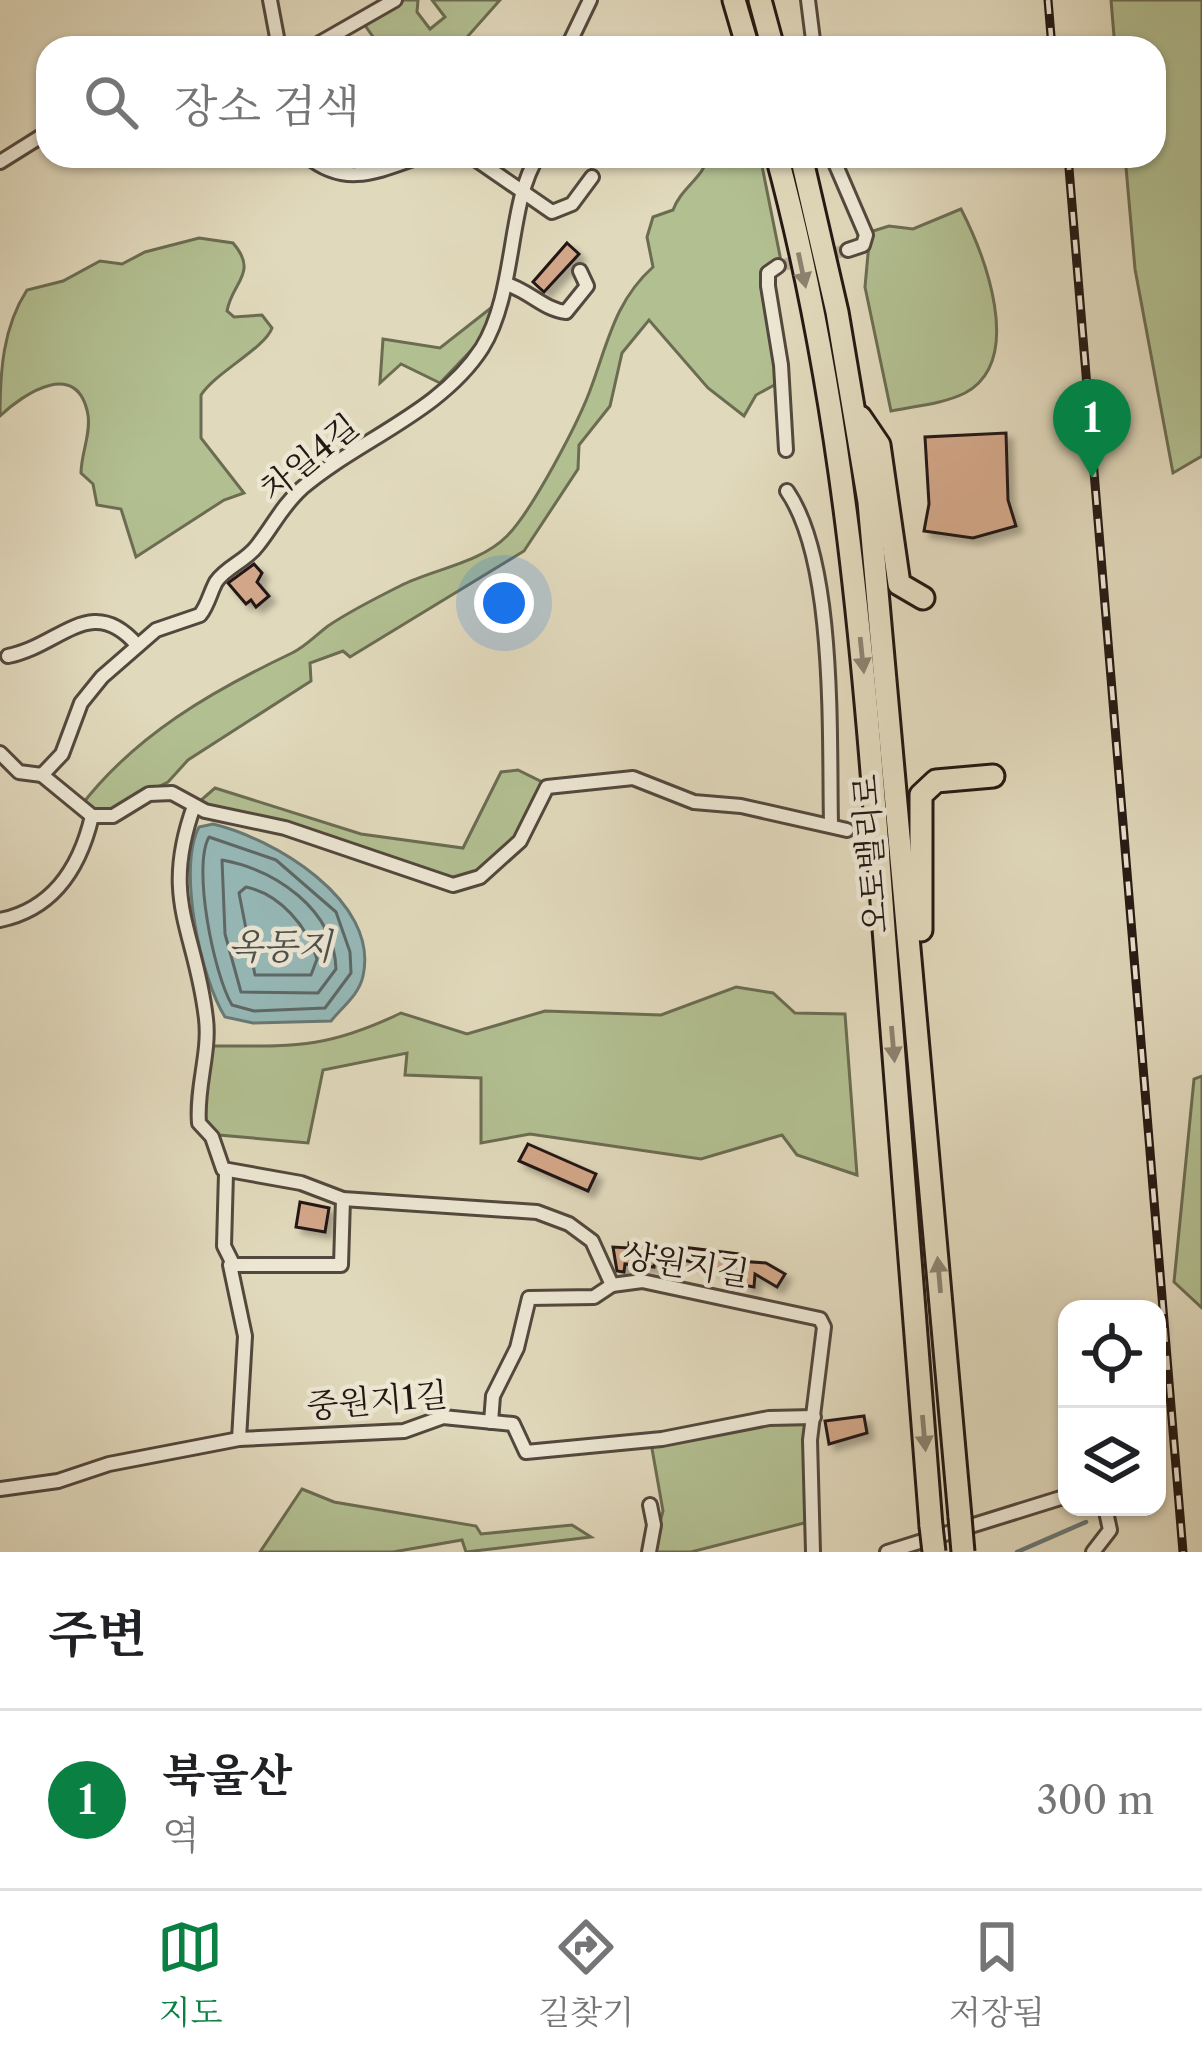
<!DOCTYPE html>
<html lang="ko">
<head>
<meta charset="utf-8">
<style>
	:root { --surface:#fff; --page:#f6f6f6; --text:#202124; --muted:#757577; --line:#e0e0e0; --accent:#0b8043 }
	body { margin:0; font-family:"Libre Caslon Text","Noto Serif KR",serif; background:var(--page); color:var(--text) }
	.controls { position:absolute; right:36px; bottom:36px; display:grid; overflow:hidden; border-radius:24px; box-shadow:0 3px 9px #0004 }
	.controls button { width:108px; height:108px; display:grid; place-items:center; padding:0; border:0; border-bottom:3px solid var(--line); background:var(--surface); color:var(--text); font:60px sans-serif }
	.you { position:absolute; left:504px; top:603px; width:42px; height:42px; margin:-30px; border:9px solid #fff; border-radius:50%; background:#1a73e8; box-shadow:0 0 0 18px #1a73e833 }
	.badge { display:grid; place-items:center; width:78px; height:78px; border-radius:50%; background:var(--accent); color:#fff; font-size:39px; font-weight:700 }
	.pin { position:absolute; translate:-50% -99px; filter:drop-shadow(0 3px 6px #0008) }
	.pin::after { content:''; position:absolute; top:63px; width:42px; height:36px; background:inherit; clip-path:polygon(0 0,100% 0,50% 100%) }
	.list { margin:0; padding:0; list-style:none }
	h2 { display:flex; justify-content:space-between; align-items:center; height:156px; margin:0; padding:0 48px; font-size:51px }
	h2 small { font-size:39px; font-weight:400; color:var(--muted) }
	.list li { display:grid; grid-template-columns:78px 1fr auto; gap:36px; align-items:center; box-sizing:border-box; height:180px; padding:0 48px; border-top:3px solid var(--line) }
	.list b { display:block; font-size:45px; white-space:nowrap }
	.list p { margin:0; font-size:39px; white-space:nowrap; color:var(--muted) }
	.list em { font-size:39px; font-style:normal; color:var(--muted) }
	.icon { flex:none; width:66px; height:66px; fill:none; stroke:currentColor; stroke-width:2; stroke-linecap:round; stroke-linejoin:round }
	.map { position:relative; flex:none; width:1202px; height:1552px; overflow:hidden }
	.search { position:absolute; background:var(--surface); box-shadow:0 3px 9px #0004; left:36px; right:36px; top:36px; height:132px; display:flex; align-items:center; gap:30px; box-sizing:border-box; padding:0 42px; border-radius:36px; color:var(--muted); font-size:45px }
	.sheet { height:336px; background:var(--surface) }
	nav { display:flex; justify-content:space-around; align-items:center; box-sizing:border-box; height:168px; border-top:3px solid var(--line); background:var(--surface); font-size:33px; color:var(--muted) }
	nav a { display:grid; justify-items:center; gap:6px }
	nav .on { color:var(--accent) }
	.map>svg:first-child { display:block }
	.green { fill:#b2bf91; stroke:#6b6c52; stroke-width:3 }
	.water { fill:#96b9b8; stroke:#687976; stroke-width:3 }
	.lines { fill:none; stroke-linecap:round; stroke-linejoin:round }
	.shore { stroke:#5d6866; stroke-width:3 }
	.stream { stroke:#687976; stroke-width:4.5 }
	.building { fill:#d2a688; stroke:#241813; stroke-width:3; filter:url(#shadow) }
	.street-tunnel { stroke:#bbb29a; stroke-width:12; stroke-dasharray:12 6; stroke-linecap:butt }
	.street-casing { stroke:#53483d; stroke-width:18 }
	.highway-casing { stroke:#241813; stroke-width:27 }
	.street { stroke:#ece6d3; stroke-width:12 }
	.highway { stroke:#e1d9bc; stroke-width:21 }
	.rail-casing { stroke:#241813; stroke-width:9 }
	.rail { stroke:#ece6d3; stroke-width:4.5; stroke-dasharray:14; stroke-linecap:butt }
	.highway-bridge-casing { stroke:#241813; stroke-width:27; stroke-linecap:butt }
	.highway-bridge { stroke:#e1d9bc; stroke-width:21 }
	.oneway { fill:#8c8270 }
	.labels { text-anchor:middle; stroke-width:9; stroke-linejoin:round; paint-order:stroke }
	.street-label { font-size:33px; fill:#241813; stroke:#ece6d3 }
	.water-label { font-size:36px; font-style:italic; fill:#4c504d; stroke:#ece6d3 }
</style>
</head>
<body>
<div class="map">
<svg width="1202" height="1552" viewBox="0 0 1202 1552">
	<defs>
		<filter id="shadow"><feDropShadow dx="6" dy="6" stdDeviation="3" flood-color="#0004"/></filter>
	</defs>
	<rect width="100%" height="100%" fill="#e1d9bc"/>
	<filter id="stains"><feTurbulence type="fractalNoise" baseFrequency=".00167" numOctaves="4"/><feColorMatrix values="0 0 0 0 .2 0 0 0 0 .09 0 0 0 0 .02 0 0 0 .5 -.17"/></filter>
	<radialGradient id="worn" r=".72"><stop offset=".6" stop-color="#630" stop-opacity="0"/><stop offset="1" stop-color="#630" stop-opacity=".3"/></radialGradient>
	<g class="green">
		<path d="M403,0H418L417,12L430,29L445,17L432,0H500L468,36L467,48H381L364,24Z"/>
		<path d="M1111,0H1202V456L1173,473L1135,269L1125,156H1154V48H1115Z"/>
		<path d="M709,156H760L781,261L773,265L778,383L756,395L744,416L708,388L649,320L622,353L610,406L579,445L578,469L524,551L350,657L343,651L310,663L311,681L188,760L168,782L104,814L80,807C135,735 212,691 292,653C305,647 316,635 328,626C350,611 376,598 400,586C433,569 479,564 507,536C532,511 580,420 592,385C608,341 616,300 653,267L647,237L653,217L673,210C681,188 702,179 709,156Z"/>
		<path d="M961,209C984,254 1026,360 965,393C943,404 914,406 891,411L865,287L870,232L889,226L913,229Z"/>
		<path d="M199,238L233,243C259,273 232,282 227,311L234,317L262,315L272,328C265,348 216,372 201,395V438L244,493L224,500L136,557L121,509L97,505L93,484L81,473C81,454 91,434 88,415C78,358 24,393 0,416C0,371 3,327 27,290L63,281L100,261L122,264L145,252Z"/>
		<path d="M496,304L480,341L440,383L401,364L380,383L383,339L440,348Z"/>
		<path d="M518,770L542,782C537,828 500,860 463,882L201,806L200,801L215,788L361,834L463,848L501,772Z"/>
		<path d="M736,987L773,993L795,1013L845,1014L857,1175L797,1155L782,1135L701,1159L530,1134L481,1143V1078L405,1075L407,1053L323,1070L308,1143L219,1135L204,1121L210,1046C292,1046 324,1050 401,1013L467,1034L545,1011L661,1015Z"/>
		<path d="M1202,1076V1308L1174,1282L1194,1079Z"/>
		<path d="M806,1418L808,1522L691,1552H652L663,1511L651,1443Z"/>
		<path d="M302,1489L334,1502L476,1526L481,1534L572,1525L591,1537L466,1552L462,1540L393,1552H260Z"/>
	</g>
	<path class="water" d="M213,824C272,838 380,900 363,976C359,995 342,1007 331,1021L253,1023L225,1017C201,979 177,868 199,827Z"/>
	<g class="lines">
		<g class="shore">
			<path d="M209,837L276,860L336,912L350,952L351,973L325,1008L254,1011L232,1005C214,975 192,867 209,837Z"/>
			<path d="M222,860C276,870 334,909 336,969L318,993L241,992L225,934Z"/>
			<path d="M246,887C280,894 308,927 317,959L311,975H255L239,893Z"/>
		</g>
		<path class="stream" d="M1017,1552L1086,1522"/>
	</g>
	<g class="building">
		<path d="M567,243L579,254L544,292L533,282Z"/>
		<path d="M1006,433L1008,500L1016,526L973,538L924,531L929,504L925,437Z"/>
		<path d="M254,564L262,573L257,582L269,596L256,607L251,600L246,604L228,583Z"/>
		<path d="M528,1144L596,1174L588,1191L519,1161Z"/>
		<path d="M300,1202L329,1208L325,1232L296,1227Z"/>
		<path d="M629,1243L656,1246L654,1267L625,1264L624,1272L617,1271L613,1247L629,1248Z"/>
		<path d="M682,1247L740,1254L739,1261L766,1263L785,1274L777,1287L755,1274L754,1287L743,1285L744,1276L680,1259Z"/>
		<path d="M864,1416L867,1433L829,1444L825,1421Z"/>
	</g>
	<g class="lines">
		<path class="street-tunnel" d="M778,266L848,250"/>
		<defs>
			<g id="street">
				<path d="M270,0L279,48"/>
				<path d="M808,0L814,48"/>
				<path d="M311,48L395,0"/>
				<path d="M567,48L590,0"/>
				<path d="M307,156C346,188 378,171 422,156"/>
				<path d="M471,156L552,212L572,204L592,177"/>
				<path d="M832,156L866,235L863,245L848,250"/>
				<path d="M0,162L48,132"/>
				<path d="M778,266L768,273V286L781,365L786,450"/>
				<path d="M506,284C528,290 544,310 566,312L587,286L580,271"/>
				<path d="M787,491C836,562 829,736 831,824"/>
				<path d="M8,656C60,646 91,592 137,645"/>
				<path d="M0,753L19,772L42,775L62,754L81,703L102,677L156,630L200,615C208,605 210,593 216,582C226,567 246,561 257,546C273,526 282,506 302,488C358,440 441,412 482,348C517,291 507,204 538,156"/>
				<path d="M42,775L92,816H113L149,794L172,793L205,811L285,828L453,885L480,877L520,841L547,787L633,778L694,802L741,806L847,830"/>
				<path d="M194,806C160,901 196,930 206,1019C210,1053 196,1088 199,1123L212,1137L223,1169L301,1183L343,1199L537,1212L569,1224L592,1241L612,1285L642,1281L820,1319L824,1327L810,1440L813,1552"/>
				<path d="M0,920C54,909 80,867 92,816"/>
				<path d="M226,1173L224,1246L232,1262"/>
				<path d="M491,1422L493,1396L517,1348L529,1298L594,1297L612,1285"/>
				<path d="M239,1439L245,1336L230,1265H341L343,1199"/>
				<path d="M0,1489L58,1481L109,1464L239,1439L404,1431L443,1417L513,1424L526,1452L662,1439L769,1418L814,1417"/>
				<path d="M649,1552L654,1525L650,1505"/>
				<path d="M887,1552L1067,1496"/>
				<path d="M1093,1552L1110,1530L1105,1507"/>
			</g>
			<g id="highway">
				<path d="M734,0L748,48"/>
				<path d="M760,0L773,48"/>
				<path d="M777,156C845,408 865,670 884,929C899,1128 915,1327 931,1526"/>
				<path d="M801,156L837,312L869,502L960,1517"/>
				<path d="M860,417L879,445L899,584L923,598"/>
				<path d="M921,930V795L936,781L993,776"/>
			</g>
		</defs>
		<use href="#street" class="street-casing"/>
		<use href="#highway" class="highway-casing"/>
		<use href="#street" class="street"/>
		<use href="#highway" class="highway"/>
		<defs>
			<g id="rail">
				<path d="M1048,0L1052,48"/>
				<path d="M1068,156L1183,1552"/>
			</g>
		</defs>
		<use href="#rail" class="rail-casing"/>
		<use href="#rail" class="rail"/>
		<defs>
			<g id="highway-bridge">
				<path d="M960,1517L963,1552"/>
				<path d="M931,1526L934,1552"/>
			</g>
		</defs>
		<use href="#highway-bridge" class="highway-bridge-casing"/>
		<use href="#highway-bridge" class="highway-bridge"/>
	</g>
	<defs><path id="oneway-solid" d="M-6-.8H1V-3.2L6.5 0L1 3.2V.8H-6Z" transform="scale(3)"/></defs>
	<g class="oneway">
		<use href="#oneway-solid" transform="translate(802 270) rotate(78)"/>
		<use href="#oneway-solid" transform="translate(862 655) rotate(84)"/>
		<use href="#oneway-solid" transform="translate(893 1044) rotate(85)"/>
		<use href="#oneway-solid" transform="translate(939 1275) rotate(-95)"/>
		<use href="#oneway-solid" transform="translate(924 1433) rotate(85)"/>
	</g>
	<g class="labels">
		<g class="street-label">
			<text transform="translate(309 457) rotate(-39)" y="12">차일4길</text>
			<text transform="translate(870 854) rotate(-94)" y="12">오토밸리로</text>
			<text transform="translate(686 1264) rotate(9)" y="12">상원지길</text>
			<text transform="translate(377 1400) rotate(-5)" y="12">중원지1길</text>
		</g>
		<g class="water-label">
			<text x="280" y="959">옥동지</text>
		</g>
	</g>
	<rect width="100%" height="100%" filter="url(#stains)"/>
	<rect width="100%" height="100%" fill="url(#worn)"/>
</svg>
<div class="controls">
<button><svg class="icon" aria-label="locate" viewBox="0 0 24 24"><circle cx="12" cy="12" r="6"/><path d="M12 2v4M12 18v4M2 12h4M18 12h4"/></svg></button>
<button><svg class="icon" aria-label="layers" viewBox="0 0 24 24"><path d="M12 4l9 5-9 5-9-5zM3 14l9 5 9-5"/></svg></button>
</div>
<div class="you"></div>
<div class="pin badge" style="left:1092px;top:478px">1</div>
<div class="search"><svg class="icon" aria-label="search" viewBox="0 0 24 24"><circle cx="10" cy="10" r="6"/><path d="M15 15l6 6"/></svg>장소 검색</div>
</div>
<section class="sheet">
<h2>주변<small></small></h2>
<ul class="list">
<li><span class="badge">1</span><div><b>북울산</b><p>역</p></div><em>300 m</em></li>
</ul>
</section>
<nav>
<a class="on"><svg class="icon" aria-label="map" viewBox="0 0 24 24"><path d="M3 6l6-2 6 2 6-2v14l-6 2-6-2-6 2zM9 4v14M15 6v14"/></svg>지도</a>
<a><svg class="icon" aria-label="directions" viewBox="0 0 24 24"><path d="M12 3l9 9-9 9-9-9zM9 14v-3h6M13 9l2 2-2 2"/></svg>길찾기</a>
<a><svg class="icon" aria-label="saved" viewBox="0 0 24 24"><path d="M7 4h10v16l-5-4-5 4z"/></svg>저장됨</a>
</nav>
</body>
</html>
